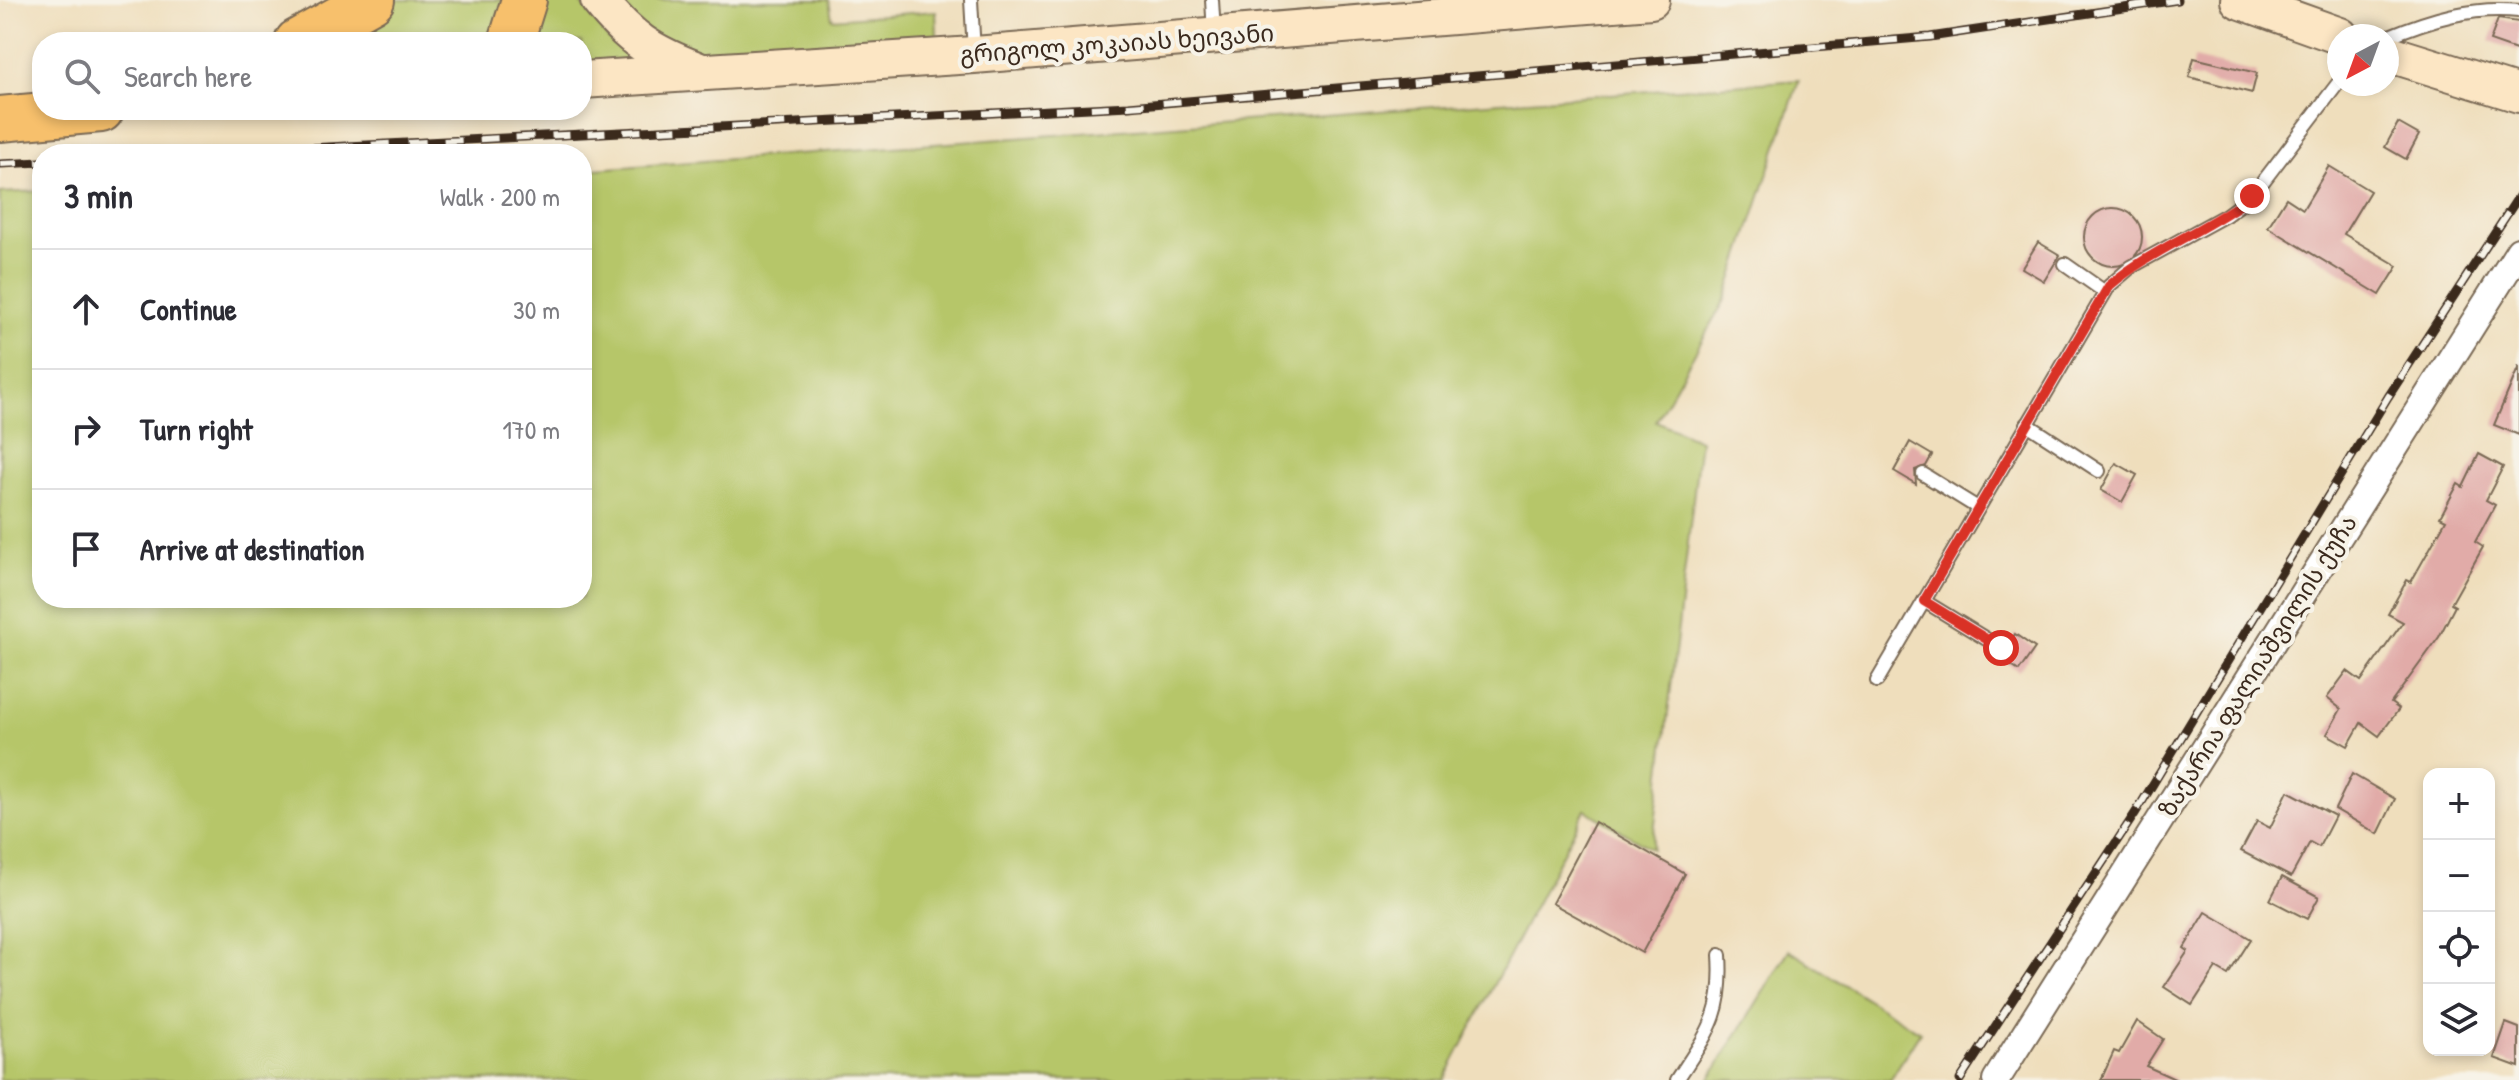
<!DOCTYPE html>
<html lang="en">
<head>
<meta charset="utf-8">
<style>
	:root { --surface:#fff; --page:#f2f2f3; --text:#2b2b33; --muted:#7c7c81; --line:#e1e1e2 }
	body { margin:0; font-family:"Patrick Hand","Noto Sans Georgian",sans-serif; background:var(--page); color:var(--text) }
	.controls { position:absolute; right:24px; bottom:24px; display:grid; overflow:hidden; border-radius:16px; box-shadow:0 4px 12px #0003 }
	.controls button { width:72px; height:72px; display:grid; place-items:center; padding:0; border:0; border-bottom:2px solid var(--line); background:var(--surface); color:var(--text); font:40px sans-serif }
	.compass { position:absolute; left:2327px; top:24px; width:72px; height:72px; border-radius:50%; background:var(--surface); box-shadow:0 4px 12px #0003; rotate:221deg }
	.stop { position:absolute; width:24px; height:24px; margin:-18px; border:6px solid #d93025; border-radius:50%; background:#fff }
	.stop.end { background:#d93025; border-color:#fff; box-shadow:0 2px 8px #0008 }
	.list { margin:0; padding:0; list-style:none }
	h2 { display:flex; justify-content:space-between; align-items:center; height:104px; margin:0; padding:0 32px; font-size:34px }
	h2 small { font-size:26px; font-weight:400; color:var(--muted) }
	.list li { display:grid; grid-template-columns:52px 1fr auto; gap:24px; align-items:center; box-sizing:border-box; height:120px; padding:0 32px; border-top:2px solid var(--line) }
	.list b { display:block; font-size:30px; white-space:nowrap }
	.list em { font-size:26px; font-style:normal; color:var(--muted) }
	.icon { flex:none; width:44px; height:44px; fill:none; stroke:currentColor; stroke-width:2; stroke-linecap:round; stroke-linejoin:round }
	.map { position:relative; flex:none; width:2519px; height:1080px; overflow:hidden }
	.search { position:absolute; background:var(--surface); box-shadow:0 4px 12px #0003; left:32px; top:32px; width:560px; height:88px; display:flex; align-items:center; gap:20px; box-sizing:border-box; padding:0 28px; border-radius:32px; color:var(--muted); font-size:30px }
	.panel { position:absolute; background:var(--surface); box-shadow:0 4px 12px #0003; left:32px; top:144px; width:560px; height:464px; border-radius:32px }
	.map>svg:first-child { display:block }
	.green { fill:#b6c669; stroke:#787844; stroke-width:2 }
	.building { fill:#e1aba8 }
	.lines { fill:none; stroke-linecap:round; stroke-linejoin:round }
	.lane-casing { stroke:#7a6955; stroke-width:16 }
	.street-casing { stroke:#7a6955; stroke-width:30 }
	.secondary-casing { stroke:#7a6955; stroke-width:40 }
	.highway-casing { stroke:#7a6955; stroke-width:48 }
	.lane { stroke:#fff; stroke-width:12 }
	.street { stroke:#fff; stroke-width:26 }
	.secondary { stroke:#fce6c4; stroke-width:36 }
	.highway { stroke:#f7c06c; stroke-width:44 }
	.rail-casing { stroke:#3b2a1e; stroke-width:9 }
	.rail { stroke:#f7f3e8; stroke-width:6; stroke-dasharray:18; stroke-linecap:butt }
	.route { stroke:#d93025; stroke-width:10 }
	.labels { text-anchor:middle; stroke-width:8; stroke-linejoin:round; paint-order:stroke }
	.street-label { font-size:24px; fill:#3b2a1e; stroke:#f7f3e8 }
</style>
</head>
<body>
<div class="map">
<svg width="2519" height="1080" viewBox="0 0 2519 1080">
	<rect width="100%" height="100%" fill="#f7f3e8"/>
	<filter id="ink" filterUnits="userSpaceOnUse"><feTurbulence type="fractalNoise" baseFrequency=".0125" numOctaves="2"/><feDisplacementMap in="SourceGraphic" scale="16" xChannelSelector="R" yChannelSelector="G"/><feConvolveMatrix kernelMatrix="1 2 1 2 8 2 1 2 1" color-interpolation-filters="sRGB"/></filter>
	<filter id="wash" filterUnits="userSpaceOnUse"><feTurbulence type="fractalNoise" baseFrequency=".006" numOctaves="4" result="noise"/><feDisplacementMap in="SourceGraphic" scale="32" xChannelSelector="R" yChannelSelector="G"/><feGaussianBlur stdDeviation="1.8" result="paint"/><feColorMatrix in="noise" values="0 0 0 0 0 0 0 0 0 0 0 0 0 0 0 0 0 1.4 0 .05"/><feComposite in="paint" operator="in"/></filter>
	<g filter="url(#wash)">
		<rect width="100%" height="100%" fill="#efdebc"/>
		<g class="green">
			<path d="M397,0H503L489,42H333Z"/>
			<path d="M546,0H579L610,41L636,61L582,66V42H535Z"/>
			<path d="M599,0H829L832,19L936,11L938,57L710,75Z"/>
			<path d="M1799,80L1726,298L1656,421L1700,440L1652,849L1585,810L1444,1080H0V193L42,191V598H582V170Z"/>
			<path d="M1789,950L1920,1032L1890,1080H1709Z"/>
		</g>
		<g id="blocks">
			<g class="building">
				<path d="M2498,19L2519,22V51L2490,41Z"/>
				<path d="M2194,58L2257,73L2252,93L2189,77Z"/>
				<path d="M2398,123L2419,135L2406,159L2385,147Z"/>
				<path d="M2329,166L2370,191L2344,234L2398,266L2380,295L2268,227L2286,198L2303,209Z"/>
				<circle cx="2113" cy="237" r="29"/>
				<path d="M2038,242L2060,255L2044,281L2022,268Z"/>
				<path d="M2519,366V435L2494,425Z"/>
				<path d="M1910,442L1932,455L1926,466L1915,470L1916,484L1894,471Z"/>
				<path d="M2479,454L2503,467L2486,500L2495,505L2475,542L2483,547L2451,604L2455,606L2439,637L2391,703L2399,709L2379,736L2361,723L2348,746L2327,734L2341,709L2327,698L2347,671L2361,681L2403,622L2388,614L2407,580L2411,582L2446,520L2440,517L2458,484L2463,487Z"/>
				<path d="M2116,463L2137,475L2122,502L2101,490Z"/>
				<path d="M2015,634L2035,648L2019,671L1999,658L2008,653L2009,643Z"/>
				<path d="M2352,774L2395,799L2378,834L2335,809Z"/>
				<path d="M2288,791L2335,816L2319,847L2310,842L2291,877L2241,851L2257,821L2270,828Z"/>
				<path d="M1595,822L1685,874L1642,953L1552,903Z"/>
				<path d="M2282,877L2319,897L2307,919L2270,900Z"/>
				<path d="M2206,912L2251,939L2228,975L2216,968L2192,1005L2164,987L2188,951L2184,948Z"/>
				<path d="M2137,1021L2163,1039L2146,1066L2177,1080H2101L2114,1051L2119,1053Z"/>
				<path d="M2506,1023L2519,1028V1067L2494,1058Z"/>
			</g>
		</g>
	</g>
	<g filter="url(#ink)">
		<use href="#blocks" fill-opacity="0" stroke="#7a6955" stroke-width="2"/>
		<g class="lines">
			<defs>
				<g id="lane">
					<path d="M971,0L974,52"/>
					<path d="M1212,0L1214,33"/>
					<path d="M2387,37C2430,19 2473,6 2519,11"/>
					<path d="M2065,264L2105,292"/>
					<path d="M2027,424L2099,471"/>
					<path d="M1923,474L1978,508"/>
					<path d="M1924,601L2001,648"/>
					<path d="M1877,681L2109,286L2131,267L2226,215L2252,196L2339,82"/>
					<path d="M1677,1080C1708,1032 1724,1015 1720,955"/>
				</g>
				<path id="street" d="M1996,1080L2519,251"/>
				<g id="secondary">
					<path d="M599,0C630,39 650,52 697,70"/>
					<path d="M2239,0L2340,36"/>
					<path d="M2387,53L2519,94"/>
					<path d="M582,80L974,55L1651,0"/>
				</g>
				<g id="highway">
					<path d="M297,42L372,0"/>
					<path d="M511,42L524,0"/>
					<path d="M0,119L101,110"/>
				</g>
			</defs>
			<use href="#lane" class="lane-casing"/>
			<use href="#street" class="street-casing"/>
			<use href="#secondary" class="secondary-casing"/>
			<use href="#highway" class="highway-casing"/>
			<use href="#lane" class="lane"/>
			<use href="#street" class="street"/>
			<use href="#secondary" class="secondary"/>
			<use href="#highway" class="highway"/>
			<defs>
				<g id="rail">
					<path d="M192,154L1129,106L1930,37L2177,0"/>
					<path d="M0,164L42,162"/>
					<path d="M1960,1080L2136,812L2388,397L2519,196"/>
				</g>
			</defs>
			<use href="#rail" class="rail-casing"/>
			<use href="#rail" class="rail"/>
		</g>
	</g>
	<g class="lines" filter="url(#ink)">
		<path class="route" d="M2001,648L1924,601L2109,286C2152,249 2207,230 2252,196"/>
	</g>
	<g class="labels">
		<g class="street-label">
			<text transform="translate(1117 44) rotate(-4)" y="8">გრიგოლ კოკაიას ხეივანი</text>
			<text transform="translate(2258 666) rotate(-58)" y="8">ზაქარია ფალიაშვილის ქუჩა</text>
		</g>
	</g>
</svg>
<div class="controls">
<button>+</button>
<button>−</button>
<button><svg class="icon" aria-label="locate" viewBox="0 0 24 24"><circle cx="12" cy="12" r="6"/><path d="M12 2v4M12 18v4M2 12h4M18 12h4"/></svg></button>
<button><svg class="icon" aria-label="layers" viewBox="0 0 24 24"><path d="M12 4l9 5-9 5-9-5zM3 14l9 5 9-5"/></svg></button>
</div>
<svg class="compass" viewBox="-18 -18 36 36"><path d="M0-13l5 13h-10z" fill="#e53935"/><path d="M0 13l5-13h-10z" fill="#7c7c81"/></svg>
<div class="stop" style="left:2001px;top:648px"></div>
<div class="stop end" style="left:2252px;top:196px"></div>
<div class="search"><svg class="icon" aria-label="search" viewBox="0 0 24 24"><circle cx="10" cy="10" r="6"/><path d="M15 15l6 6"/></svg>Search here</div>
<section class="panel">
<h2>3 min<small>Walk · 200 m</small></h2>
<ul class="list">
<li><svg class="icon" aria-label="ahead" viewBox="0 0 24 24"><path d="M12 20V5M6 11l6-6 6 6"/></svg><div><b>Continue</b></div><em>30 m</em></li>
<li><svg class="icon" aria-label="right" viewBox="0 0 24 24"><path d="M7 20v-9h11M14 6l5 5-5 5"/></svg><div><b>Turn right</b></div><em>170 m</em></li>
<li><svg class="icon" aria-label="arrive" viewBox="0 0 24 24"><path d="M6 21V4h12l-3 4 3 4H6"/></svg><div><b>Arrive at destination</b></div></li>
</ul>
</section>
</div>
</body>
</html>
